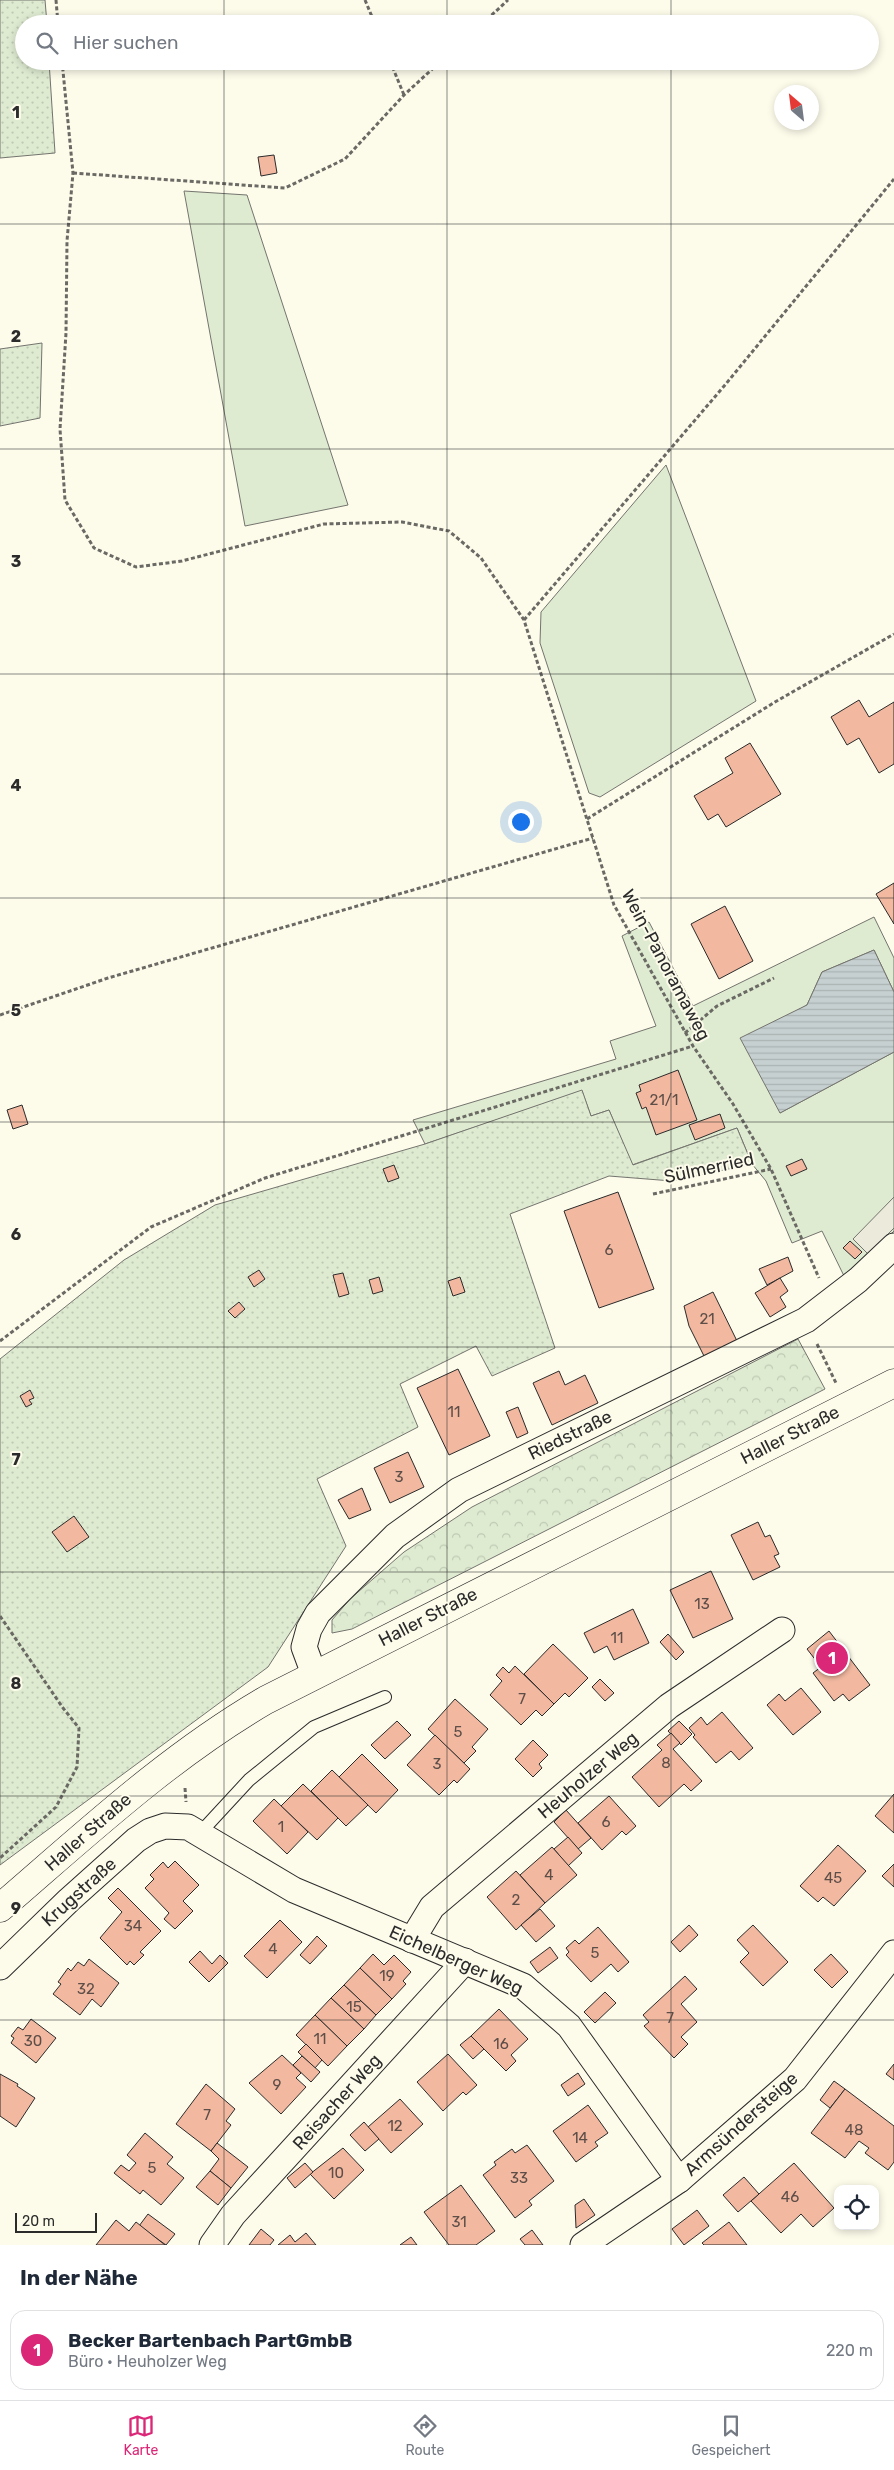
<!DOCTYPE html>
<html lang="de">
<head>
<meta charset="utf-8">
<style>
	:root { --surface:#fff; --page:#f6f6f7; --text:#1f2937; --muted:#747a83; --line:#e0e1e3; --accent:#db2777 }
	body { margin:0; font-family:Rubik,sans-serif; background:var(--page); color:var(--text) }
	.controls { position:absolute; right:15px; bottom:15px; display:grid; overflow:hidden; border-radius:10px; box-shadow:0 2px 8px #0003 }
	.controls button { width:45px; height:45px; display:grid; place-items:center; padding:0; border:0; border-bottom:1px solid var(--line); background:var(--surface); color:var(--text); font:25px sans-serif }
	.compass { position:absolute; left:774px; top:85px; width:45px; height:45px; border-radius:50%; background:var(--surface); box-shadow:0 2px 8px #0003; rotate:332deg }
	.scale { position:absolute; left:15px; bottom:12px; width:82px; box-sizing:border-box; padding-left:5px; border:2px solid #2b2b2b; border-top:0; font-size:14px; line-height:18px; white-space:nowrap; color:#2b2b2b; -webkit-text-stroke:4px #fdfbea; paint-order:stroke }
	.you { position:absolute; left:520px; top:821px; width:18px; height:18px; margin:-12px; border:4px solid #fff; border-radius:50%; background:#1a73e8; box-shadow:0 0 0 8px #1a73e833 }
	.badge { display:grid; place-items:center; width:32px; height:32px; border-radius:50%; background:var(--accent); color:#fff; font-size:16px; font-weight:700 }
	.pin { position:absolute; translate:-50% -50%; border:2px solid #fff; box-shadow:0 1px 5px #0006 }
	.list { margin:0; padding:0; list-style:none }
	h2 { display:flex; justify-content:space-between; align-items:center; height:65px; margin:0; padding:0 20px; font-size:21px }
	h2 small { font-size:16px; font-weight:400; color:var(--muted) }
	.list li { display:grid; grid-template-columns:32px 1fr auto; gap:15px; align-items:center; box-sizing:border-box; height:80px; margin:0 10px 10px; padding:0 10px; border:1px solid var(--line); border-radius:15px }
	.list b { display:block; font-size:19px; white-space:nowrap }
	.list p { margin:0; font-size:16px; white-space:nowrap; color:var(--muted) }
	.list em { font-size:16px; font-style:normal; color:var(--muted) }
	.icon { flex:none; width:28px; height:28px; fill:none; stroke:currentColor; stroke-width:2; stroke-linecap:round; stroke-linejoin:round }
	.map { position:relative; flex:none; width:894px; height:2245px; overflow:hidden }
	.search { position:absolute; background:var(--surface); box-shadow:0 2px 8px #0003; left:15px; right:15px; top:15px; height:55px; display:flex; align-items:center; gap:12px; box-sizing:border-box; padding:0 18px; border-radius:28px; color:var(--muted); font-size:19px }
	.sheet { height:155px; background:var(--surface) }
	nav { display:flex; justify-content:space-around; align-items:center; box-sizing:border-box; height:70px; border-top:1px solid var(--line); background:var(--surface); font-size:14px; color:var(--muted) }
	nav a { display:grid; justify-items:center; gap:2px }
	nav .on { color:var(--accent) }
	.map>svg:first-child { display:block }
	.grass { fill:#deebd1; stroke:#74746e }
	.forest { fill:url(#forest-crowns); stroke:#74746e }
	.garden { fill:url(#garden-dots); stroke:#74746e }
	.parking { fill:#eceadb; stroke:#74746e }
	.water { fill:url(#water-rules); stroke:#74746e }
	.building { fill:#f2b8a0; stroke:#2b2b2b }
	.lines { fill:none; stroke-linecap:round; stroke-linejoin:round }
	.service-casing { stroke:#2b2b2b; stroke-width:14 }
	.minor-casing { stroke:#2b2b2b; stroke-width:27 }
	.primary-casing { stroke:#2b2b2b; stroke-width:29 }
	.path { stroke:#6a6964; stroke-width:3; stroke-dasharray:4 2.5; stroke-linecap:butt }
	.service { stroke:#fdfbea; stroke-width:12 }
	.minor { stroke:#fdfbea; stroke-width:25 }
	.primary { stroke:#fdfbea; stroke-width:28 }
	.grid { fill:none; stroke:#2b2b2b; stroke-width:1; stroke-opacity:0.55 }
	.labels { text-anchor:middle; stroke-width:4; stroke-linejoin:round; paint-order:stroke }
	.number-label { font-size:15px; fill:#5d4e48 }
	.street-label { font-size:18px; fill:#2b2b2b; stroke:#fdfbea }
	.grid-label { font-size:16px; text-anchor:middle; font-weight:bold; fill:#2b2b2b; stroke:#fdfbea; stroke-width:4; stroke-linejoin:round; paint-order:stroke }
</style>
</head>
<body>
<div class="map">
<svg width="894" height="2245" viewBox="0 0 894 2245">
	<defs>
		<pattern id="forest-crowns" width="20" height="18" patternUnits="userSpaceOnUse" patternTransform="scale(1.25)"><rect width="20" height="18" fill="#deebd1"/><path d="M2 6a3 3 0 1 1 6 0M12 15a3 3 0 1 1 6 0" fill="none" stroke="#bfcab4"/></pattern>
		<pattern id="garden-dots" width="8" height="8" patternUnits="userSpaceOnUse" patternTransform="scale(1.25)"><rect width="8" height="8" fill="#deebd1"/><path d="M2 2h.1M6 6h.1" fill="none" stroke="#bfcab4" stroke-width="1.8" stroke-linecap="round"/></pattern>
		<pattern id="water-rules" width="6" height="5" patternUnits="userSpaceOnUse" patternTransform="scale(1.25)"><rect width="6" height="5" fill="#c7d0d0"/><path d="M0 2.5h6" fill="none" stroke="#abb3b3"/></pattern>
	</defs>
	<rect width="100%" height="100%" fill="#fdfbea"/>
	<g class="grass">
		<path d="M184,191L247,195L348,505L245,526Z"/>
		<path d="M666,465L756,701L600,797L589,793L540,643L541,612Z"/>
		<path d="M874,917L894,958V992L874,950L822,972L807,1005L785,1017L780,1113L894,1052V1231L846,1280L822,1231L792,1243L766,1181L752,1164L737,1128L632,1165L609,1110L591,1116L582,1091L425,1144L413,1120L616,1059L610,1041L656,1026L622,936L649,922L693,1006Z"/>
	</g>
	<path class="forest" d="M798,1339L825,1389L352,1629L332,1633V1620L350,1599L404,1552L472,1507Z"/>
	<g class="garden">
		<path d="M0,0H45L47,24H24V61H49L55,153L0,158Z"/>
		<path d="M42,343L40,418L0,426V349Z"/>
		<path d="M582,1090L591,1116L609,1110L633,1165L737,1128L752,1164L672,1181L609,1176L510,1214L555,1348L492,1376L476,1346L400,1384L418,1427L317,1479L346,1546L268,1667L0,1865V1359L124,1260L215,1205L425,1144Z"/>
	</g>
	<path class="parking" d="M894,1197V1228L868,1254L853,1239Z"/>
	<path class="water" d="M874,950L894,992V1052L780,1113L740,1038L807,1005L822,972Z"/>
	<g class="building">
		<path d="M274,155L277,173L261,176L258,157Z"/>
		<path d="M859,700L869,717L894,702V764L879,773L859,738L847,745L831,717Z"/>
		<path d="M750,743L781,794L726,827L718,814L708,820L694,796L733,773L725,758Z"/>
		<path d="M894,883V924L876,894Z"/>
		<path d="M725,906L753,961L719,979L691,924Z"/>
		<path d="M678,1070L697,1120L656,1135L646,1107L642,1109L636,1093L641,1091L639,1085Z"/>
		<path d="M22,1105L28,1124L13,1129L7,1110Z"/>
		<path d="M720,1114L725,1128L695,1140L689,1125Z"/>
		<path d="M802,1159L807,1169L791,1176L786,1166Z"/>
		<path d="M394,1165L399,1178L388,1182L383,1169Z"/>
		<path d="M618,1192L654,1289L599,1308L564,1211Z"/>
		<path d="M850,1241L862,1252L855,1259L843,1248Z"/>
		<path d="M788,1257L793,1271L767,1285L759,1269Z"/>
		<path d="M259,1270L265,1279L254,1287L248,1277Z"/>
		<path d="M343,1273L349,1294L339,1297L333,1275Z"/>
		<path d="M379,1277L383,1291L373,1294L369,1280Z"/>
		<path d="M460,1277L465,1292L453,1296L448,1281Z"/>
		<path d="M780,1278L788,1291L780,1297L786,1307L770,1317L755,1293Z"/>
		<path d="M713,1292L737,1341L704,1356L689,1326L684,1306Z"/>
		<path d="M239,1302L245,1309L235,1318L228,1311Z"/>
		<path d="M458,1369L490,1436L449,1455L417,1388Z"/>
		<path d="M559,1371L565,1385L585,1375L598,1403L552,1425L533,1383Z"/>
		<path d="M30,1390L34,1398L29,1400L32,1404L26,1407L20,1396Z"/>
		<path d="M518,1407L528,1433L517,1438L506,1412Z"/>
		<path d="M408,1452L424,1487L390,1503L374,1468Z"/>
		<path d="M362,1488L371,1510L349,1519L338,1500Z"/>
		<path d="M74,1516L89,1537L67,1552L52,1532Z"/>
		<path d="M758,1522L765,1537L770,1535L779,1554L774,1556L780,1567L753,1580L731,1535Z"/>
		<path d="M711,1571L733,1619L693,1638L670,1590Z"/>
		<path d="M633,1609L649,1643L614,1660L607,1646L594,1653L584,1633Z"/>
		<path d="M829,1631L870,1685L849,1701L843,1694L834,1701L813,1673L821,1667L807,1649Z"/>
		<path d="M668,1634L684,1652L676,1660L660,1642Z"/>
		<path d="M553,1644L588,1678L569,1697L565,1693L554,1704L524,1674Z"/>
		<path d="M515,1666L554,1704L542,1716L536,1710L521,1725L490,1695L502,1681L496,1675L503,1667L509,1673Z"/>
		<path d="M600,1679L614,1693L605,1701L592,1687Z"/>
		<path d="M801,1688L821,1712L793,1735L767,1705L779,1694L785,1701Z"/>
		<path d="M455,1699L488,1729L472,1747L476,1751L464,1763L428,1729Z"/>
		<path d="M722,1712L753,1748L739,1760L731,1751L716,1763L693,1737L695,1735L689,1728L701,1717L707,1725Z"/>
		<path d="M397,1721L411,1735L385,1759L371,1745Z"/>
		<path d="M679,1721L692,1734L681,1745L668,1731Z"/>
		<path d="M671,1733L680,1743L673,1749L702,1781L691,1791L684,1784L659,1807L632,1777L662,1750L657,1745Z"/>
		<path d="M435,1735L470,1769L457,1783L454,1780L439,1795L407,1765Z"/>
		<path d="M533,1740L548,1755L539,1764L542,1768L533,1777L515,1759Z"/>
		<path d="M362,1754L398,1790L376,1813L339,1777Z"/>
		<path d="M332,1770L368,1805L346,1826L311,1791Z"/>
		<path d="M303,1784L338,1818L317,1840L281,1806Z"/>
		<path d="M894,1794V1833L875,1816Z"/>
		<path d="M609,1796L636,1826L626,1835L622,1831L602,1850L578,1823Z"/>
		<path d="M274,1799L308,1832L287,1854L253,1821Z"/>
		<path d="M566,1810L591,1838L578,1849L554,1822Z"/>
		<path d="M568,1837L582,1853L568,1866L554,1849Z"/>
		<path d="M838,1845L866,1871L834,1906L823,1897L818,1902L800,1886Z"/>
		<path d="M552,1847L577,1875L545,1903L520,1875Z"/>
		<path d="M175,1861L199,1885L183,1901L193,1911L175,1929L164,1919L169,1913L145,1888L154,1879L150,1875L163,1862L168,1868Z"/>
		<path d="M894,1864V1887L882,1876Z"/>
		<path d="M516,1871L545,1903L516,1930L487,1897Z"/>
		<path d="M118,1888L161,1931L140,1952L144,1955L134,1965L130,1961L127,1965L100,1938L122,1912L108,1898Z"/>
		<path d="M540,1909L555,1926L536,1942L521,1925Z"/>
		<path d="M280,1920L302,1942L267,1978L244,1956Z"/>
		<path d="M689,1925L698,1935L680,1952L671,1942Z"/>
		<path d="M753,1925L788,1962L763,1986L740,1962L749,1953L737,1940Z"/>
		<path d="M598,1927L629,1962L618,1972L611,1964L591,1982L566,1955L569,1952L566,1948L575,1940L579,1944Z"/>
		<path d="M317,1936L327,1946L310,1964L300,1955Z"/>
		<path d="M550,1947L558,1958L538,1973L530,1962Z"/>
		<path d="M200,1951L212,1964L220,1955L228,1963L209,1982L189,1962Z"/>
		<path d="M373,1954L384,1965L394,1955L411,1972L403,1981L406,1984L392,1999L360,1968Z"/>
		<path d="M831,1954L848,1972L832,1988L814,1970Z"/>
		<path d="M89,1959L119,1983L101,2007L92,1999L80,2015L53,1994L61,1984L58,1982L68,1968L71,1971L78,1962L84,1966Z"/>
		<path d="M360,1968L392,1999L376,2015L344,1985Z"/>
		<path d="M685,1976L697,1989L681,2004L697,2022L681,2037L688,2044L674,2058L644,2026L649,2022L643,2015Z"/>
		<path d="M344,1985L376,2015L364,2029L331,1998Z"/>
		<path d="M605,1992L616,2003L595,2023L584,2012Z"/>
		<path d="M331,1998L364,2029L347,2046L315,2015Z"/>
		<path d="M499,2009L528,2039L511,2055L516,2061L506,2071L471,2036Z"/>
		<path d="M315,2015L347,2046L328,2066L296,2035Z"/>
		<path d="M31,2019L56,2038L36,2063L11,2043L14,2038L11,2036L18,2027L23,2030Z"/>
		<path d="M471,2036L484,2049L473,2059L460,2045Z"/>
		<path d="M306,2044L322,2060L315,2068L298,2052Z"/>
		<path d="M448,2054L477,2085L466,2095L463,2092L443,2111L417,2082Z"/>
		<path d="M282,2055L301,2073L296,2078L306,2087L281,2114L249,2083Z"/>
		<path d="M302,2056L320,2072L311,2082L293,2065Z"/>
		<path d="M894,2064V2080L886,2074Z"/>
		<path d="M578,2073L585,2084L568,2096L561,2085Z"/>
		<path d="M0,2074L18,2084L17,2086L35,2098L16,2127L0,2116Z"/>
		<path d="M834,2081L845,2089L830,2108L820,2100Z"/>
		<path d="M206,2084L235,2109L226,2121L231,2125L211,2151L176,2124Z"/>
		<path d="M845,2089L894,2126V2162L888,2170L865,2153L869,2148L859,2141L845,2158L811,2133Z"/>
		<path d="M400,2099L423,2124L391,2153L368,2127Z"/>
		<path d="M588,2105L608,2133L595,2142L598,2146L576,2162L553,2131Z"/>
		<path d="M364,2122L379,2139L365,2151L350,2135Z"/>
		<path d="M145,2133L173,2157L167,2164L184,2178L161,2205L143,2190L140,2194L114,2173L121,2165L129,2171L136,2163L127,2155Z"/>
		<path d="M217,2143L248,2167L231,2188L210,2171L219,2159L211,2151Z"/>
		<path d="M527,2145L554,2181L529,2201L532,2205L515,2218L483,2175L496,2165L494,2162L512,2149L515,2153Z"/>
		<path d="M343,2148L364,2170L334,2199L310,2174Z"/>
		<path d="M305,2163L313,2172L295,2188L287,2178Z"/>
		<path d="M794,2163L834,2208L813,2227L801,2214L781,2233L751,2201Z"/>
		<path d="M210,2171L231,2188L218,2205L196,2187Z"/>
		<path d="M744,2177L759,2194L738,2212L723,2195Z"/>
		<path d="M461,2185L495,2231L476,2245H449L424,2212Z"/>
		<path d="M584,2199L595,2215L576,2228L575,2205Z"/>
		<path d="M697,2210L709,2226L684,2245L672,2229Z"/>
		<path d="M148,2214L175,2234L166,2245L139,2226Z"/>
		<path d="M116,2220L129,2231L136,2222L165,2245H96Z"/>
		<path d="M729,2222L747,2245H704L702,2243Z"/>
		<path d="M261,2229L274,2240L270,2245H249Z"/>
		<path d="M532,2230L543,2245H525L520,2239Z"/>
		<path d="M306,2233L316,2245H278L290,2235L295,2242Z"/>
		<path d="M411,2237L417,2245H400Z"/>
	</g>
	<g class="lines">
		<defs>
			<path id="service" d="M200,1833L249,1780L314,1727L385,1697"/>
			<g id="minor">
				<path d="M314,1674L304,1647L309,1629L318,1613L395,1536L459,1490L806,1320L858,1280L894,1246"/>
				<path d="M412,1940L432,1907L669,1706L782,1630"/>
				<path d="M0,1967L69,1900L136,1840L150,1831L165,1826L188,1827L294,1890L523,1986L569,2026L679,2180"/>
				<path d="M212,2245L233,2215L465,1961"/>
				<path d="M583,2245L679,2180L795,2079L894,1953"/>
			</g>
			<path id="primary" d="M0,1908C86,1834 168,1757 266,1700L894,1383"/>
		</defs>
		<use href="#service" class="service-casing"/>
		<use href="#minor" class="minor-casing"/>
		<use href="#primary" class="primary-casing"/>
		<g class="path">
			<path d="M56,0L58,24"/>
			<path d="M365,0L375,24"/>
			<path d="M482,24L508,0"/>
			<path d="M62,61L73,173L67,241L66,333L60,429L65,500L94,548L136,567L182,561L324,524L402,522L449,531L481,558L524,620L614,905L693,1046L733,1104L771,1169L819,1278"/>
			<path d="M390,61L404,95"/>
			<path d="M73,173L285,188L345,159L404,95L441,61"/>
			<path d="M524,620L725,385L894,179"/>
			<path d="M587,819L775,702L894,634"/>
			<path d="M0,1015L108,978L593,838"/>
			<path d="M685,1033L717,1006L774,978"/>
			<path d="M653,1194L771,1169"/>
			<path d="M0,1341L151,1227L265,1178L693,1046"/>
			<path d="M817,1344L836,1383"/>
			<path d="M0,1616L63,1708L79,1728L77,1767L56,1807L0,1858"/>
			<path d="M185,1788L186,1802"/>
		</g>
		<use href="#service" class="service"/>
		<use href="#minor" class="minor"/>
		<use href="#primary" class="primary"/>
	</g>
	<path class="grid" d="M224,0V24M447,0V24M671,0V24M224,61V2245M447,61V2245M671,61V2245M0,224H894M0,449H894M0,674H894M0,898H894M0,1122H894M0,1347H894M0,1572H894M0,1796H894M0,2020H894"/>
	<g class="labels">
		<g class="number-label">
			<text x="664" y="1105">21/1</text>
			<text x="609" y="1255">6</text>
			<text x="707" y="1324">21</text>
			<text x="454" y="1417">11</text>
			<text x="399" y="1482">3</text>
			<text x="702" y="1609">13</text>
			<text x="617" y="1643">11</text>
			<text x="522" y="1704">7</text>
			<text x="458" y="1737">5</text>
			<text x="666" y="1768">8</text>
			<text x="437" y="1769">3</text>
			<text x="606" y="1827">6</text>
			<text x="281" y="1832">1</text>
			<text x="549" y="1880">4</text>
			<text x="833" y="1883">45</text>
			<text x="516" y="1905">2</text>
			<text x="133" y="1931">34</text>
			<text x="273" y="1954">4</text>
			<text x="595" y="1958">5</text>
			<text x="387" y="1981">19</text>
			<text x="86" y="1994">32</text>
			<text x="354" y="2012">15</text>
			<text x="670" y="2023">7</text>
			<text x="320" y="2044">11</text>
			<text x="33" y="2046">30</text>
			<text x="501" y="2049">16</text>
			<text x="277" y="2090">9</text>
			<text x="207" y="2120">7</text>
			<text x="395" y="2131">12</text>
			<text x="854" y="2135">48</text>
			<text x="580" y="2143">14</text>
			<text x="152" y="2173">5</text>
			<text x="336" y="2178">10</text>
			<text x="519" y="2183">33</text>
			<text x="790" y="2202">46</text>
			<text x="459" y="2227">31</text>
		</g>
		<g class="street-label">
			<text transform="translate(666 965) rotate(62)" y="6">Wein-Panoramaweg</text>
			<text transform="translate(709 1168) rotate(-12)" y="6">Sülmerried</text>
			<text transform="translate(570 1435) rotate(-26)" y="6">Riedstraße</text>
			<text transform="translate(790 1435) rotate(-27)" y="6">Haller Straße</text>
			<text transform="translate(428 1617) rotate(-27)" y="6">Haller Straße</text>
			<text transform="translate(588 1775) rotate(-40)" y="6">Heuholzer Weg</text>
			<text transform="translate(88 1832) rotate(-41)" y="6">Haller Straße</text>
			<text transform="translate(79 1892) rotate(-42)" y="6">Krugstraße</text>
			<text transform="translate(456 1960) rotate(24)" y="6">Eichelberger Weg</text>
			<text transform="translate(337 2102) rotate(-48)" y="6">Reisacher Weg</text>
			<text transform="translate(741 2124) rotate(-42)" y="6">Armsündersteige</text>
		</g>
	</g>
	<g class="grid-label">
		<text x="16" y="118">1</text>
		<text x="16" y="342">2</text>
		<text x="16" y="567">3</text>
		<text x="16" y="791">4</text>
		<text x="16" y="1016">5</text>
		<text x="16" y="1240">6</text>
		<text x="16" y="1465">7</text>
		<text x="16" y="1689">8</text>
		<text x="16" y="1914">9</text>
	</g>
</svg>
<div class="controls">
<button><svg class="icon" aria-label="locate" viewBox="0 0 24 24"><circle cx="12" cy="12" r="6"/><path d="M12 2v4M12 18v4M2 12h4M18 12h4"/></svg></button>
</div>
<svg class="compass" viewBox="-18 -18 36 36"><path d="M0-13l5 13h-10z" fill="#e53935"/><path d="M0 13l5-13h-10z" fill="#747a83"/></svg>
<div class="scale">20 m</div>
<div class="you"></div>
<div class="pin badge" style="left:832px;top:1658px">1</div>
<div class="search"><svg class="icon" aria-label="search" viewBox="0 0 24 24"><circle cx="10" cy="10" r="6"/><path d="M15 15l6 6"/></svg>Hier suchen</div>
</div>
<section class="sheet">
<h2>In der Nähe<small></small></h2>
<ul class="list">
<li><span class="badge">1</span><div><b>Becker Bartenbach PartGmbB</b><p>Büro · Heuholzer Weg</p></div><em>220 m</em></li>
</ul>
</section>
<nav>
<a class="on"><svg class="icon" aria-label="map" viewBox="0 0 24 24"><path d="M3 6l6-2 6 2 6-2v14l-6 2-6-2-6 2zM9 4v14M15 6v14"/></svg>Karte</a>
<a><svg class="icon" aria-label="directions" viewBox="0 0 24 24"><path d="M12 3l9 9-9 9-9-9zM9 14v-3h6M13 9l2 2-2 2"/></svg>Route</a>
<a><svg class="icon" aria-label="saved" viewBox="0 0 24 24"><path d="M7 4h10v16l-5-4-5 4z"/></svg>Gespeichert</a>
</nav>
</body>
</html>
